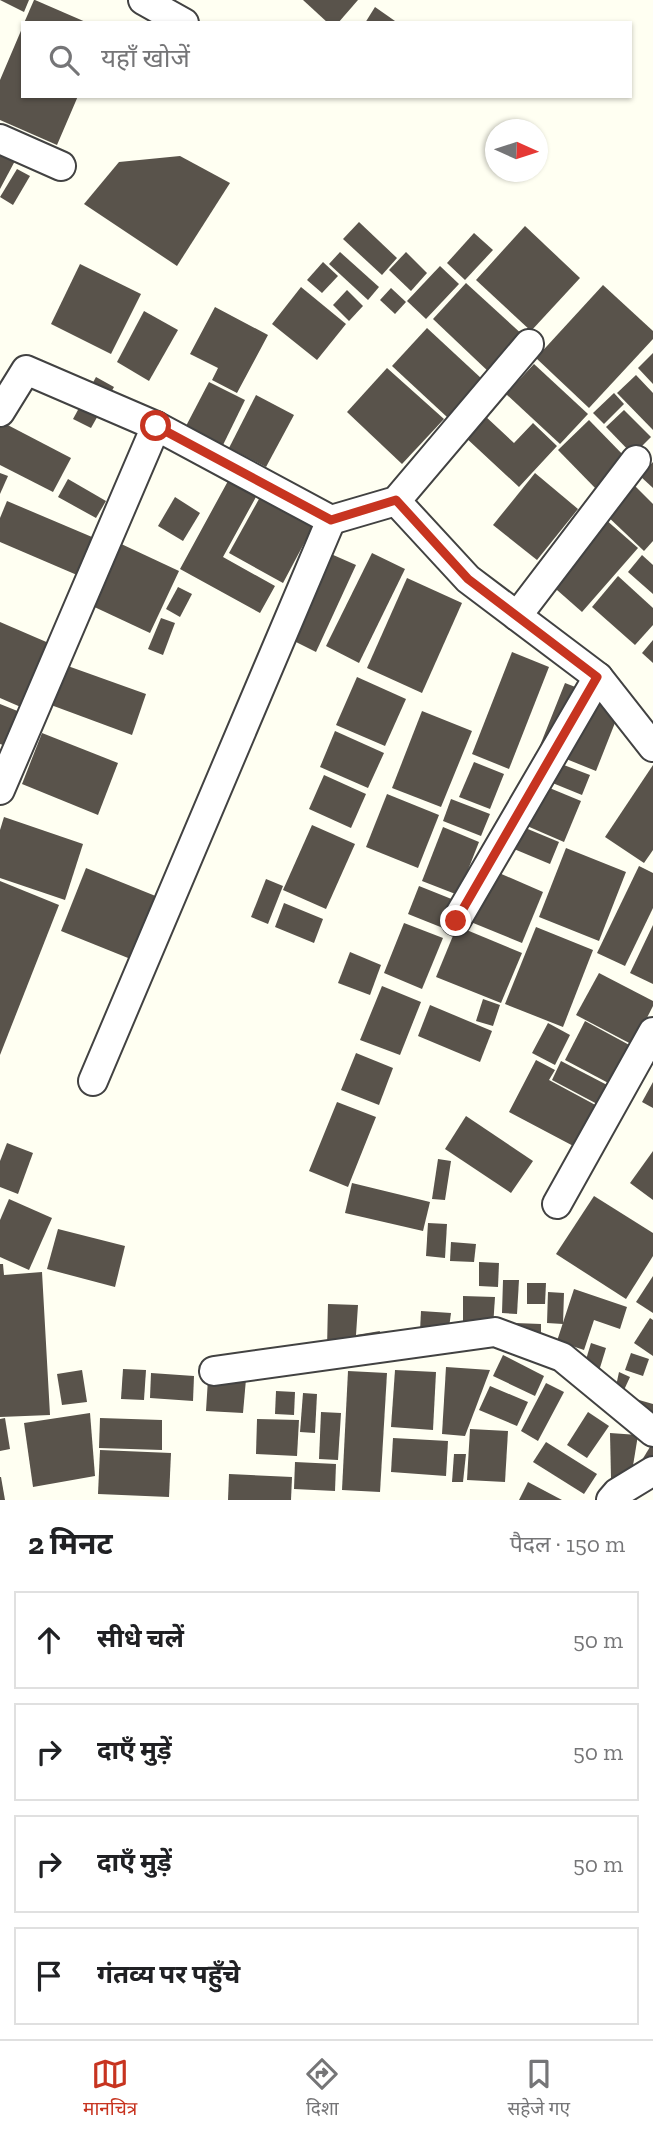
<!DOCTYPE html>
<html lang="hi">
<head>
<meta charset="utf-8">
<style>
	:root { --surface:#fff; --page:#f2f2f2; --text:#202124; --muted:#757577; --line:#e0e0e0; --accent:#c73420 }
	body { margin:0; font-family:"Zilla Slab","Noto Sans Devanagari",serif; background:var(--page); color:var(--text) }
	.compass { position:absolute; left:485px; top:119px; width:63px; height:63px; border-radius:50%; background:var(--surface); box-shadow:0 2px 5px #0004; rotate:93deg }
	.stop { position:absolute; width:21px; height:21px; margin:-16px; border:5px solid #c73420; border-radius:50%; background:#fff }
	.stop.end { background:#c73420; border-color:#fff; box-shadow:0 2px 7px #0008 }
	.list { margin:0; padding:0; list-style:none }
	h2 { display:flex; justify-content:space-between; align-items:center; height:91px; margin:0; padding:0 28px; font-size:30px }
	h2 small { font-size:23px; font-weight:400; color:var(--muted) }
	.list li { display:grid; grid-template-columns:46px 1fr auto; gap:21px; align-items:center; box-sizing:border-box; height:98px; margin:0 14px 14px; padding:0 14px; border:2px solid var(--line); border-radius:0px }
	.list b { display:block; font-size:26px; white-space:nowrap }
	.list em { font-size:23px; font-style:normal; color:var(--muted) }
	.icon { flex:none; width:38px; height:38px; fill:none; stroke:currentColor; stroke-width:2; stroke-linecap:round; stroke-linejoin:round }
	.map { position:relative; flex:none; width:653px; height:1500px; overflow:hidden }
	.search { position:absolute; background:var(--surface); box-shadow:0 2px 5px #0004; left:21px; right:21px; top:21px; height:77px; display:flex; align-items:center; gap:18px; box-sizing:border-box; padding:0 24px; border-radius:0px; color:var(--muted); font-size:26px }
	.sheet { height:539px; background:var(--surface) }
	nav { display:flex; justify-content:space-around; align-items:center; box-sizing:border-box; height:98px; border-top:2px solid var(--line); background:var(--surface); font-size:19px; color:var(--muted) }
	nav a { display:grid; justify-items:center; gap:4px }
	nav .on { color:var(--accent) }
	.map>svg:first-child { display:block }
	.building { fill:#59534b }
	.lines { fill:none; stroke-linecap:round; stroke-linejoin:round }
	.minor-casing { stroke:#424242; stroke-width:32 }
	.minor { stroke:#fff; stroke-width:28 }
	.route { stroke:#c73420; stroke-width:9 }
</style>
</head>
<body>
<div class="map">
<svg width="653" height="1500" viewBox="0 0 653 1500">
	<rect width="100%" height="100%" fill="#fffff2"/>
	<g class="building">
		<path d="M0,0H29L24,12Z"/>
		<path d="M34,0H35L88,23H24Z"/>
		<path d="M303,0H358L338,23H328Z"/>
		<path d="M375,7L395,21L394,23H365Z"/>
		<path d="M23,26V96H78L57,145L0,120V80Z"/>
		<path d="M0,132L24,144L0,189Z"/>
		<path d="M180,156L230,183L177,266L84,204L119,162Z"/>
		<path d="M17,169L30,176L13,205L0,197Z"/>
		<path d="M359,222L397,258L382,275L343,239Z"/>
		<path d="M525,226L580,278L531,331L476,280Z"/>
		<path d="M474,233L493,250L465,280L447,263Z"/>
		<path d="M340,252L379,287L368,300L329,264Z"/>
		<path d="M406,252L427,273L411,291L389,270Z"/>
		<path d="M323,262L338,276L322,293L307,280Z"/>
		<path d="M80,264L141,294L111,354L51,324Z"/>
		<path d="M440,266L459,284L426,319L407,301Z"/>
		<path d="M466,283L525,337L491,374L433,319Z"/>
		<path d="M603,285L653,331V339L589,408L536,358Z"/>
		<path d="M301,287L346,324L317,360L272,324Z"/>
		<path d="M391,288L406,302L395,314L380,300Z"/>
		<path d="M347,290L363,306L349,321L333,305Z"/>
		<path d="M215,307L268,335L237,393L212,380L218,368L190,354Z"/>
		<path d="M144,311L178,330L149,381L117,362Z"/>
		<path d="M427,328L482,379L447,417L392,366Z"/>
		<path d="M653,353V384L638,368Z"/>
		<path d="M534,364L588,414L560,444L506,394Z"/>
		<path d="M387,368L444,419L402,464L347,412Z"/>
		<path d="M636,375L653,393V430L617,393Z"/>
		<path d="M96,377L114,387L91,428L73,419Z"/>
		<path d="M209,382L245,400L223,445L186,426Z"/>
		<path d="M614,393L624,404L604,424L593,413Z"/>
		<path d="M256,395L294,415L266,467L229,448Z"/>
		<path d="M624,410L651,437L633,455L606,427Z"/>
		<path d="M484,415L514,443L533,423L557,446L519,487L464,436Z"/>
		<path d="M589,420L629,461L598,491L558,450Z"/>
		<path d="M0,421L71,458L53,492L0,465Z"/>
		<path d="M653,462V488L640,476Z"/>
		<path d="M234,470L262,486L223,557L275,586L260,613L180,569Z"/>
		<path d="M0,473L8,476L0,494Z"/>
		<path d="M535,473L578,509L537,560L493,525Z"/>
		<path d="M68,479L106,501L96,518L58,497Z"/>
		<path d="M632,483L653,504V541L644,551L604,513Z"/>
		<path d="M264,490L317,519L283,583L229,553Z"/>
		<path d="M175,497L200,513L183,541L158,526Z"/>
		<path d="M7,501L92,537L77,575L0,542V518Z"/>
		<path d="M596,511L638,548L582,612L540,575Z"/>
		<path d="M117,542L179,571L150,633L88,604Z"/>
		<path d="M372,553L405,569L359,663L326,646Z"/>
		<path d="M331,554L356,565L316,652L290,639Z"/>
		<path d="M642,555L653,565V594L628,572Z"/>
		<path d="M618,576L653,608V625L635,645L592,607Z"/>
		<path d="M407,578L462,603L422,693L367,668Z"/>
		<path d="M178,587L192,594L180,617L166,609Z"/>
		<path d="M161,618L175,623L163,655L148,649Z"/>
		<path d="M0,622L51,644L23,708L0,698Z"/>
		<path d="M653,640V663L642,653Z"/>
		<path d="M512,652L549,667L509,769L472,754Z"/>
		<path d="M65,665L146,694L132,735L51,705Z"/>
		<path d="M357,677L406,699L385,746L336,725Z"/>
		<path d="M565,683L622,705L596,771L539,748Z"/>
		<path d="M0,704L25,714L12,748L0,744Z"/>
		<path d="M422,711L472,731L441,807L392,788Z"/>
		<path d="M335,731L384,753L368,788L320,767Z"/>
		<path d="M42,733L118,763L98,815L22,784Z"/>
		<path d="M535,754L590,775L582,795L528,773Z"/>
		<path d="M474,762L504,774L490,809L459,797Z"/>
		<path d="M653,765V850L644,863L605,837Z"/>
		<path d="M324,775L366,794L351,828L309,809Z"/>
		<path d="M523,777L581,801L564,842L506,817Z"/>
		<path d="M387,794L439,815L418,868L366,847Z"/>
		<path d="M451,799L490,814L481,836L443,821Z"/>
		<path d="M4,817L83,844L65,900L0,878V830Z"/>
		<path d="M506,820L559,842L550,864L497,842Z"/>
		<path d="M312,825L355,844L326,909L283,890Z"/>
		<path d="M443,827L479,842L458,895L422,881Z"/>
		<path d="M566,848L626,872L599,941L539,917Z"/>
		<path d="M483,866L543,892L522,943L461,918Z"/>
		<path d="M639,866L653,873V908L625,966L597,953Z"/>
		<path d="M86,868L163,899L138,962L61,931Z"/>
		<path d="M266,879L283,886L268,924L251,917Z"/>
		<path d="M0,881L59,905L0,1055Z"/>
		<path d="M419,886L454,900L443,928L408,914Z"/>
		<path d="M284,903L323,919L314,943L275,927Z"/>
		<path d="M404,923L443,938L422,989L384,973Z"/>
		<path d="M653,925V984L630,973Z"/>
		<path d="M457,926L522,953L501,1003L436,977Z"/>
		<path d="M536,927L593,950L563,1027L505,1004Z"/>
		<path d="M350,952L381,965L370,995L338,983Z"/>
		<path d="M599,973L653,1001V1006L633,1045L576,1015Z"/>
		<path d="M382,986L421,1002L400,1055L360,1040Z"/>
		<path d="M483,999L500,1005L493,1026L476,1021Z"/>
		<path d="M430,1005L492,1031L480,1062L418,1036Z"/>
		<path d="M585,1021L633,1047L614,1086L565,1060Z"/>
		<path d="M548,1023L570,1035L555,1065L532,1053Z"/>
		<path d="M356,1053L393,1068L379,1105L341,1090Z"/>
		<path d="M536,1060L555,1070L549,1080L601,1108L579,1149L509,1112Z"/>
		<path d="M561,1061L609,1086L599,1105L552,1080Z"/>
		<path d="M653,1082V1108L642,1102Z"/>
		<path d="M337,1102L376,1117L348,1187L309,1171Z"/>
		<path d="M466,1116L533,1161L511,1193L445,1149Z"/>
		<path d="M7,1143L33,1153L18,1194L0,1187V1161Z"/>
		<path d="M653,1151V1200L630,1183Z"/>
		<path d="M438,1159L451,1161L445,1200L432,1199Z"/>
		<path d="M352,1183L430,1202L423,1231L345,1213Z"/>
		<path d="M594,1196L653,1233V1256L626,1299L556,1254Z"/>
		<path d="M9,1199L52,1218L29,1270L0,1257V1220Z"/>
		<path d="M428,1223L447,1224L445,1258L426,1256Z"/>
		<path d="M58,1229L125,1246L115,1287L47,1269Z"/>
		<path d="M451,1242L476,1244L474,1262L450,1261Z"/>
		<path d="M479,1262L499,1263L498,1287L479,1286Z"/>
		<path d="M0,1264H3L4,1275L42,1272L50,1415L0,1417Z"/>
		<path d="M653,1276V1313L636,1302Z"/>
		<path d="M503,1280H519L517,1314L502,1313Z"/>
		<path d="M527,1283H546L545,1304H527Z"/>
		<path d="M574,1289L627,1307L620,1329L594,1320L584,1350L557,1341Z"/>
		<path d="M548,1292L564,1293L563,1324L547,1323Z"/>
		<path d="M463,1296L495,1297L493,1327L463,1325Z"/>
		<path d="M328,1304L358,1305L356,1335L380,1331L376,1342L327,1348Z"/>
		<path d="M421,1311L451,1313L448,1335L420,1331Z"/>
		<path d="M650,1318L653,1320V1356L634,1343Z"/>
		<path d="M515,1323L541,1324V1342L524,1333Z"/>
		<path d="M591,1343L606,1348L599,1371L584,1366Z"/>
		<path d="M631,1353L649,1359L643,1376L625,1370Z"/>
		<path d="M503,1355L544,1376L535,1396L493,1376Z"/>
		<path d="M446,1367L490,1370L465,1436L442,1434Z"/>
		<path d="M123,1369L146,1370L144,1400L121,1399Z"/>
		<path d="M82,1370L87,1402L62,1405L57,1374Z"/>
		<path d="M395,1370L436,1372L433,1430L391,1427Z"/>
		<path d="M348,1371L387,1373L380,1492L342,1490Z"/>
		<path d="M619,1372L630,1377L624,1390L616,1386Z"/>
		<path d="M151,1373L194,1376L193,1401L150,1398Z"/>
		<path d="M208,1379H246L243,1413L206,1411Z"/>
		<path d="M546,1383L564,1392L538,1441L521,1431Z"/>
		<path d="M490,1386L528,1402L517,1426L479,1410Z"/>
		<path d="M276,1391L295,1392L294,1415L275,1414Z"/>
		<path d="M303,1393L317,1394L315,1433L300,1432Z"/>
		<path d="M639,1400L653,1404V1421L636,1411Z"/>
		<path d="M321,1412L341,1413L338,1460L319,1459Z"/>
		<path d="M588,1412L609,1426L587,1458L567,1445Z"/>
		<path d="M90,1413L95,1476L33,1487L24,1423Z"/>
		<path d="M5,1418L10,1449L0,1451V1419Z"/>
		<path d="M100,1418L162,1420V1450L99,1448Z"/>
		<path d="M257,1419L299,1420L297,1456L256,1454Z"/>
		<path d="M470,1429L508,1431L505,1482L467,1480Z"/>
		<path d="M610,1433L638,1435L631,1478H611Z"/>
		<path d="M393,1438L448,1441L446,1476L391,1472Z"/>
		<path d="M546,1442L597,1474L584,1494L533,1462Z"/>
		<path d="M653,1442V1464L642,1460Z"/>
		<path d="M100,1450L171,1453L169,1497L98,1494Z"/>
		<path d="M454,1454H466L463,1482H452Z"/>
		<path d="M295,1462L336,1464L335,1491L294,1489Z"/>
		<path d="M229,1474L292,1477L291,1500H228Z"/>
		<path d="M0,1477H1L5,1500H0Z"/>
		<path d="M528,1482L562,1500H519Z"/>
	</g>
	<g class="lines">
		<defs>
			<g id="minor">
				<path d="M143,0L184,23"/>
				<path d="M0,139L61,166"/>
				<path d="M0,412L26,370L156,426L331,520L396,501L529,344"/>
				<path d="M396,501L468,579L598,677L653,747"/>
				<path d="M517,616L636,460"/>
				<path d="M0,790L156,426"/>
				<path d="M456,921L598,677"/>
				<path d="M93,1081L331,520"/>
				<path d="M557,1204L653,1032"/>
				<path d="M214,1371L495,1332L562,1357L653,1432"/>
				<path d="M611,1500L617,1493L653,1471"/>
			</g>
		</defs>
		<use href="#minor" class="minor-casing"/>
		<use href="#minor" class="minor"/>
	</g>
	<g class="lines">
		<path class="route" d="M156,426L331,520L396,500L468,579L597,677L456,921"/>
	</g>
</svg>
<svg class="compass" viewBox="-18 -18 36 36"><path d="M0-13l5 13h-10z" fill="#e53935"/><path d="M0 13l5-13h-10z" fill="#757577"/></svg>
<div class="stop" style="left:156px;top:426px"></div>
<div class="stop end" style="left:456px;top:921px"></div>
<div class="search"><svg class="icon" aria-label="search" viewBox="0 0 24 24"><circle cx="10" cy="10" r="6"/><path d="M15 15l6 6"/></svg>यहाँ खोजें</div>
</div>
<section class="sheet">
<h2>2 मिनट<small>पैदल · 150 m</small></h2>
<ul class="list">
<li><svg class="icon" aria-label="ahead" viewBox="0 0 24 24"><path d="M12 20V5M6 11l6-6 6 6"/></svg><div><b>सीधे चलें</b></div><em>50 m</em></li>
<li><svg class="icon" aria-label="right" viewBox="0 0 24 24"><path d="M7 20v-9h11M14 6l5 5-5 5"/></svg><div><b>दाएँ मुड़ें</b></div><em>50 m</em></li>
<li><svg class="icon" aria-label="right" viewBox="0 0 24 24"><path d="M7 20v-9h11M14 6l5 5-5 5"/></svg><div><b>दाएँ मुड़ें</b></div><em>50 m</em></li>
<li><svg class="icon" aria-label="arrive" viewBox="0 0 24 24"><path d="M6 21V4h12l-3 4 3 4H6"/></svg><div><b>गंतव्य पर पहुँचे</b></div></li>
</ul>
</section>
<nav>
<a class="on"><svg class="icon" aria-label="map" viewBox="0 0 24 24"><path d="M3 6l6-2 6 2 6-2v14l-6 2-6-2-6 2zM9 4v14M15 6v14"/></svg>मानचित्र</a>
<a><svg class="icon" aria-label="directions" viewBox="0 0 24 24"><path d="M12 3l9 9-9 9-9-9zM9 14v-3h6M13 9l2 2-2 2"/></svg>दिशा</a>
<a><svg class="icon" aria-label="saved" viewBox="0 0 24 24"><path d="M7 4h10v16l-5-4-5 4z"/></svg>सहेजे गए</a>
</nav>
</body>
</html>
